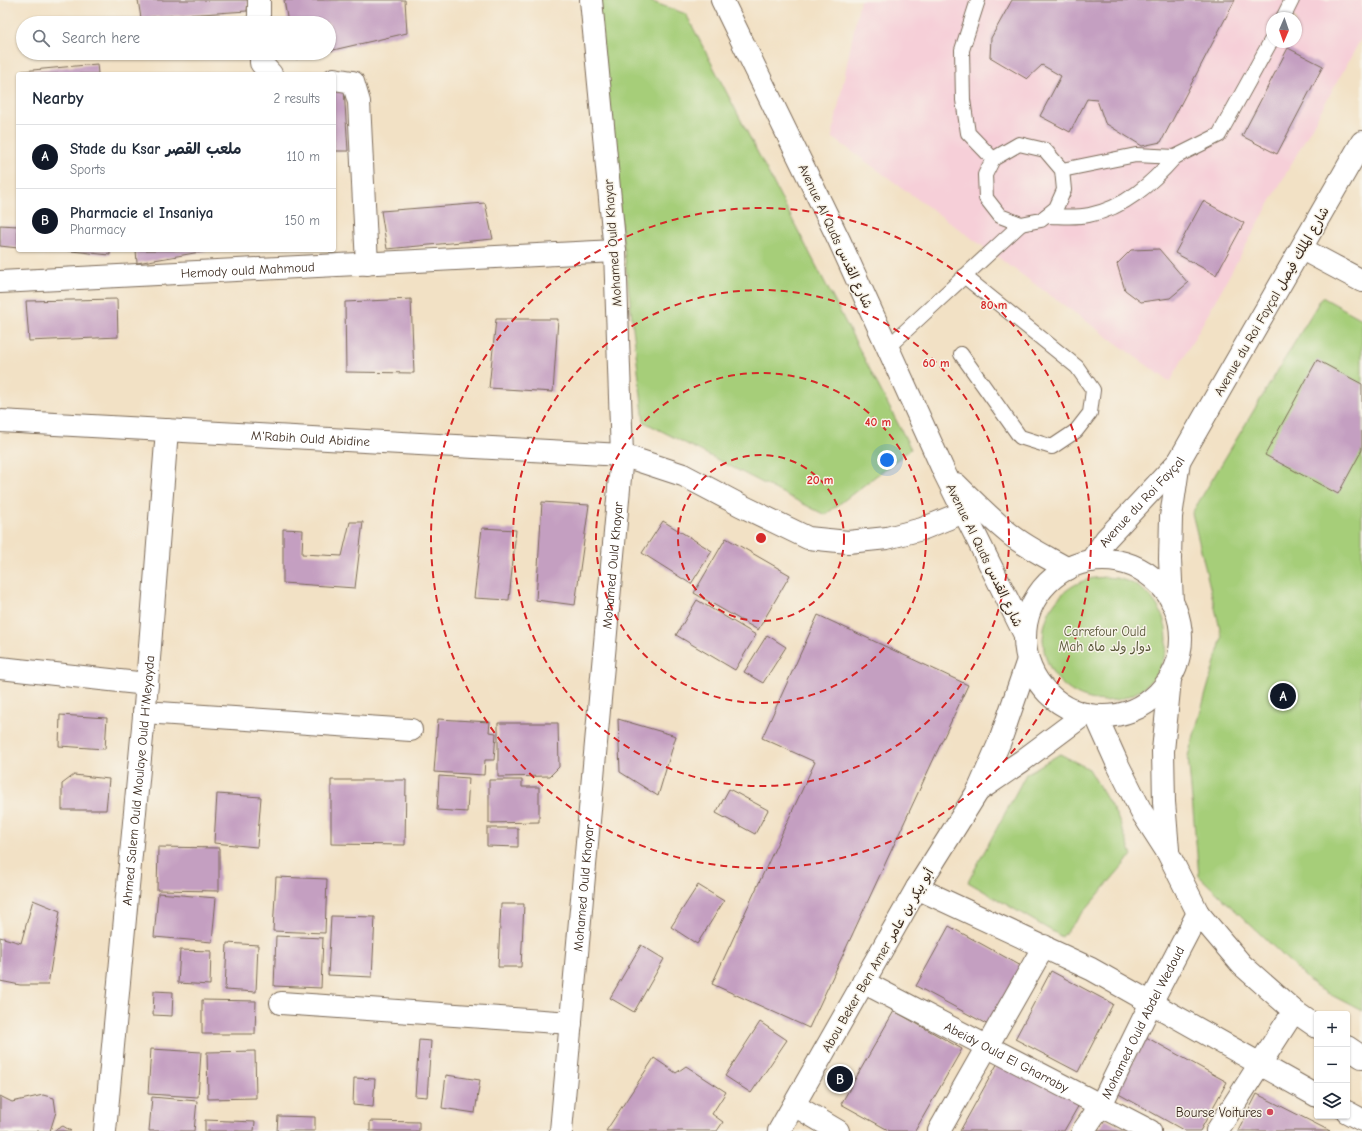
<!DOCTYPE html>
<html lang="en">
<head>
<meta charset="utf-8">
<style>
	:root { --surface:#fff; --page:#f6f6f7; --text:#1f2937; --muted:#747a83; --line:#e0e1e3; --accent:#111827 }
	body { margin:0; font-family:"Comic Neue","Playpen Sans Arabic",sans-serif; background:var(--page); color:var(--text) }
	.controls { position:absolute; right:12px; bottom:12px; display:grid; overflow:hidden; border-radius:4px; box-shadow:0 1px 3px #0004 }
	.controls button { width:36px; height:36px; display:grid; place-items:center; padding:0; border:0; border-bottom:1px solid var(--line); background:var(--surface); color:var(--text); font:20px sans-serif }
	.compass { position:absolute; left:1266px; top:12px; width:36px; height:36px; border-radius:50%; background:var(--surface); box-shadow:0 1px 3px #0004; rotate:182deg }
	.you { position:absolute; left:887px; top:460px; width:14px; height:14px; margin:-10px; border:3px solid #fff; border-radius:50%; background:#1a73e8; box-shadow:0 0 0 6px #1a73e833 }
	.badge { display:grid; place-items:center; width:26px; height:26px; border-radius:50%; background:var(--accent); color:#fff; font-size:13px; font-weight:700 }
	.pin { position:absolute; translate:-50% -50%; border:2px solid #fff; box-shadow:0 1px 4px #0006 }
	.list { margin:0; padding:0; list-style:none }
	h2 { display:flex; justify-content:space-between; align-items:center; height:52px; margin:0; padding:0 16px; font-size:17px }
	h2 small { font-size:13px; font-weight:400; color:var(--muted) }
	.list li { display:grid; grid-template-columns:26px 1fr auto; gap:12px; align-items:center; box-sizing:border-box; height:64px; padding:0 16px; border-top:1px solid var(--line) }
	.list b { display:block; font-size:15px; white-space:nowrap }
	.list p { margin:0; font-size:13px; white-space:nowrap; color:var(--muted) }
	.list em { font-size:13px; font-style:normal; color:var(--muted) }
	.icon { flex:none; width:22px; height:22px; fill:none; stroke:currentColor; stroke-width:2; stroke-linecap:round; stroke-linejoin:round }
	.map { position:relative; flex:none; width:1362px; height:1131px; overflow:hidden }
	.search { position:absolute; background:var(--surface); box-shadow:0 1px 3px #0004; left:16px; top:16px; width:320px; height:44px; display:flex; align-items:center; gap:10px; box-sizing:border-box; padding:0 14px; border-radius:22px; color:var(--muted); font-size:15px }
	.panel { position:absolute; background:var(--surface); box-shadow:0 1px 3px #0004; left:16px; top:72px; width:320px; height:180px; border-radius:4px }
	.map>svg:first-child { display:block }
	.built { fill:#f6cfd8; fill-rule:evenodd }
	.green { fill:#a6ce79; stroke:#707c4c }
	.building { fill:#c49fc1 }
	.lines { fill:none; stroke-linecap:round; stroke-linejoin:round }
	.service-casing { stroke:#7b6a58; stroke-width:16 }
	.minor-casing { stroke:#7b6a58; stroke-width:24 }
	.tertiary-casing { stroke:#7b6a58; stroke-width:24 }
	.service { stroke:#fff; stroke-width:14 }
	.minor { stroke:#fff; stroke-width:22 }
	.tertiary { stroke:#fff; stroke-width:22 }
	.ring { fill:none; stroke:#d62828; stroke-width:2; stroke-dasharray:7 5 }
	.poi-dot { fill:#d1495b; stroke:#f7f3e8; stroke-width:1.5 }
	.labels { text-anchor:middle; stroke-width:3; stroke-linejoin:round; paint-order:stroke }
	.street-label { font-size:13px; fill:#3b2a1e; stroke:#f7f3e8 }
	.park-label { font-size:13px; fill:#565335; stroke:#f7f3e8 }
	.poi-label { font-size:13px; fill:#3b2a1e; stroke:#f7f3e8; text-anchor:end }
	.centre { fill:#d62828; stroke:#f7f3e8; stroke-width:2 }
	.ring-label { font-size:12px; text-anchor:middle; font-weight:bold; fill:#d62828; stroke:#f7f3e8; stroke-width:3; stroke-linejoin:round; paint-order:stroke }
</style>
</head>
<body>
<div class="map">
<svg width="1362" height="1131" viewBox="0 0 1362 1131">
	<rect width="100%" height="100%" fill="#f7f3e8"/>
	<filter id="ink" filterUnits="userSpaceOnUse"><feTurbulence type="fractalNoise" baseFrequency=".025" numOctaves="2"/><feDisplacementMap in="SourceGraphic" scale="8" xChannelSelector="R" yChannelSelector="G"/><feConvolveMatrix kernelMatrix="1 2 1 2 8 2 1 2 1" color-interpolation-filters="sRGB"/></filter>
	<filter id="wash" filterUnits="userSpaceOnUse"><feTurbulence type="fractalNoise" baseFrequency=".012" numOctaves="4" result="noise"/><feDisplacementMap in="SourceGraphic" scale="16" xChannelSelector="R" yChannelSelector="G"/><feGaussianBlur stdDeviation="0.9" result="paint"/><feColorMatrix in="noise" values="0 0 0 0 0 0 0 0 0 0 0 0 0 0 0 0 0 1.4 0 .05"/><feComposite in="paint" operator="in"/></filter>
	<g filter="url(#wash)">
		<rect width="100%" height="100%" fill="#f2e1c5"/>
		<path class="built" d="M860,0H1362V37L1170,382L832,137ZM1272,18H1296V42H1272Z"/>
		<g class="green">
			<path d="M603,0H647L686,14L911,449L825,515L644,422L596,8Z"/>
			<path d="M1322,297L1362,319V1011L1316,987L1199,876L1188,756L1222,637L1192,513Z"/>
			<circle cx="1105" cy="639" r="62"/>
			<path d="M1060,754L1089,769L1117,816L1132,855L1062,937L968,882L1026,774Z"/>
		</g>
		<g id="blocks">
			<g class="building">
				<path d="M138,0H248L247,11L141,18Z"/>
				<path d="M284,0H405L407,33L329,51V23H288Z"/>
				<path d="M1012,0H1235L1161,142L1142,146L1105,123L1097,100L1087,99L1070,132L1040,116L1061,76L1042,65L1027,79L990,57L991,38Z"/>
				<path d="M1288,48L1323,66L1277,154L1242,136Z"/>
				<path d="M294,53H320V54L296,59Z"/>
				<path d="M97,64L98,74H22V71Z"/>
				<path d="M344,88L348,151H334V90Z"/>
				<path d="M1203,201L1244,223L1216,275L1175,253Z"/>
				<path d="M485,203L493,239L387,249L381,211Z"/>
				<path d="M0,225L18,226V248L0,246Z"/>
				<path d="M1159,249L1188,283L1170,298L1141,302L1125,290L1117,264L1131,250Z"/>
				<path d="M61,250H110V255Z"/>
				<path d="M136,250H205L206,251L137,263Z"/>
				<path d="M117,299L118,337L29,341L26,301Z"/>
				<path d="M411,299L414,373L346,372L345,302Z"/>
				<path d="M496,319H558L553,392L489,388Z"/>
				<path d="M1317,360L1362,384V450L1338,494L1265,455Z"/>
				<path d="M542,502L589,505L575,605L536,600Z"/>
				<path d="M663,521L712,551L691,584L642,553Z"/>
				<path d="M350,522H363L355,588L283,583V529L303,530L302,554L342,556Z"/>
				<path d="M482,528L516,530L509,600L474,598Z"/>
				<path d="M726,538L790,575L758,630L694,593Z"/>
				<path d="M697,600L756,635L735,670L676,635Z"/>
				<path d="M818,615L968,685L809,1028L712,984L815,762L762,738Z"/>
				<path d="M767,635L786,647L763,683L744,672Z"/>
				<path d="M60,715L107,718L105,749L59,746Z"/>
				<path d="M438,719L490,722L489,732L496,733L494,760H485L484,775L434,772Z"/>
				<path d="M618,719L676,736L658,796L620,772Z"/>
				<path d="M498,723H558L559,767L550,776L498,777Z"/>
				<path d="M74,775L109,779L106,810H62V784Z"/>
				<path d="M439,776L469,778L467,812L437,810Z"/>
				<path d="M331,780H406L405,845L331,844Z"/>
				<path d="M489,780H522V787H539V822L489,823Z"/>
				<path d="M729,789L768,810L755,834L716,813Z"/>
				<path d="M217,794L261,797L257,847L214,843Z"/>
				<path d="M487,828H518V847L487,846Z"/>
				<path d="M158,847L219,848V891L157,890Z"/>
				<path d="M276,877L327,879L325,933L273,931Z"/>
				<path d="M698,885L724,901L697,944L671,927Z"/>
				<path d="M158,893L216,898L212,942L154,937Z"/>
				<path d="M33,900L60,911L48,985H20L0,981V937L21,943Z"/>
				<path d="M501,904H524L521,967H498Z"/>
				<path d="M331,916L375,917L372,977L328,975Z"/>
				<path d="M949,926L1023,967L990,1026L916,986Z"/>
				<path d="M276,936L323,938L321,988L274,986Z"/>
				<path d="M227,943L258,945L256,992L225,990Z"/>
				<path d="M641,945L664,959L634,1012L610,998Z"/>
				<path d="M180,950L211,951L210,985L178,983Z"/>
				<path d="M1051,971L1113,1004L1078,1072L1015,1039Z"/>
				<path d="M154,991L173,992L172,1016L153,1015Z"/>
				<path d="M202,1000L256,1001L255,1034H202Z"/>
				<path d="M894,1011L962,1049L915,1131H890L841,1104Z"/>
				<path d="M760,1022L787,1040L751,1093L725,1076Z"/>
				<path d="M1146,1037L1227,1082L1200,1131H1185L1115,1092Z"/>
				<path d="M419,1040L431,1041L427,1097L415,1096Z"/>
				<path d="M151,1049L201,1052L198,1097L148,1094Z"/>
				<path d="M255,1051L256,1098L208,1099L207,1052Z"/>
				<path d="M654,1058L676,1073L686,1066L726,1092L712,1114L723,1122L717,1131H606Z"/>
				<path d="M1000,1059L1080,1103L1064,1131H960Z"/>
				<path d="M446,1075L480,1080L475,1113L442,1108Z"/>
				<path d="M354,1078L375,1079L373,1107L353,1105Z"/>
				<path d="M1257,1094L1330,1131H1238Z"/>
				<path d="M43,1095L54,1098L56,1112L50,1131H0V1096L12,1102Z"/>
				<path d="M152,1097L197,1101L194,1131H149Z"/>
				<path d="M278,1116L315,1117V1131H277Z"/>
				<path d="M1105,1118L1128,1131H1098Z"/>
				<path d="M205,1120L255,1122L254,1131H205Z"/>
				<path d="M370,1121L419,1122V1131H370Z"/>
				<path d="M63,1126L71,1131H53Z"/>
			</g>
		</g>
	</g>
	<g filter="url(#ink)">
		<use href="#blocks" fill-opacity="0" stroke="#7b6a58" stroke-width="1"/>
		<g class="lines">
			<defs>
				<g id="service">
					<path d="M978,0L962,50L963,100L968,133L993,159"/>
					<path d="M1283,18L1292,0"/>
					<path d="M1019,144L1045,150L1062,170L1064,190L1056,208L1041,220L1021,224L1000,216L986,198L985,175L993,159Z"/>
					<path d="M1062,170L1136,155L1175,157L1219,135L1272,39"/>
					<path d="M1046,216C1060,216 1076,218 1089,215C1125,208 1152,183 1175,157"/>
					<path d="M888,347L1021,224"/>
					<path d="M961,354L1020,437L1052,447L1076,431L1090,413L1093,390L1077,367L964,276"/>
				</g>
				<g id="minor">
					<path d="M259,0V23"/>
					<path d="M261,53V63L271,74"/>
					<path d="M334,79L353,82L359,102L367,264"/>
					<path d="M1302,249L1362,281"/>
					<path id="s1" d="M0,282L615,251"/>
					<path id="s2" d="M0,421L622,455L683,475L740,505L808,538L848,542L887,538L922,529L964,512"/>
					<path d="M0,668L147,684"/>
					<path d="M144,712L411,730"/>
					<path d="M917,888L1091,969L1317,1096"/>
					<path id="s3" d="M863,982L1150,1131"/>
					<path d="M281,1003L571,1023"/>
					<path d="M794,1105L838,1131"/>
					<path d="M1347,1112L1362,1120"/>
					<path id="s4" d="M105,1131L147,684L167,430"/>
					<path id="s5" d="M561,1131L622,455L615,251L591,0"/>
					<path d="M939,1131L1044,946"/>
					<path id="s6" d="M1083,1131L1101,1105L1151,1003L1198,913"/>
					<path d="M1217,1131L1294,1011"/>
				</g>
				<g id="tertiary">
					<path d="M722,0L839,240L945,474L1025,635"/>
					<path d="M956,484C974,502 992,520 1011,535C1029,549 1049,558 1068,569"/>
					<circle cx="1103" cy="638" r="78"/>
					<path id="s7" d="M1091,561L1106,539L1179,461L1362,142"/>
					<path d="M1172,602L1170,559L1171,517L1179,461"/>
					<path d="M1096,716L1118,765L1141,811L1168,853L1198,913L1242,965L1294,1011L1317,1027"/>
					<path d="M978,791L1022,761L1085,714"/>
					<path d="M1168,850L1164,802L1163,751L1170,679"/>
					<path d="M1347,1047L1362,1057"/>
					<path d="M779,1131L917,888L978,791L1000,741L1028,660"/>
				</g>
			</defs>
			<use href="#service" class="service-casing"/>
			<use href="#minor" class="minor-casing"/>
			<use href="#tertiary" class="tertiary-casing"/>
			<use href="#service" class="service"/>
			<use href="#minor" class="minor"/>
			<use href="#tertiary" class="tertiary"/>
		</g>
	</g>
	<g class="ring">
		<circle cx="761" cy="538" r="83"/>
		<circle cx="761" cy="538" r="165"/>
		<circle cx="761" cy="538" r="248"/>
		<circle cx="761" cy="538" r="330"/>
	</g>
	<circle class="poi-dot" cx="1270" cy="1112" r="4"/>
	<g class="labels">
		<g class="street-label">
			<text transform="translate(836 236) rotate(65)" y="5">Avenue Al Quds شارع القدس</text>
			<text transform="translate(612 243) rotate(-94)" y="5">Mohamed Ould Khayar</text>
			<text dy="5" stroke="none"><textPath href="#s1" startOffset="248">Hemody ould Mahmoud</textPath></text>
			<text transform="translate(1271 301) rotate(-60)" y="5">Avenue du Roi Fayçal شارع الملك فيصل</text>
			<text dy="5" stroke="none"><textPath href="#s2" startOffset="311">M'Rabih Ould Abidine</textPath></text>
			<text dy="5" stroke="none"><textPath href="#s7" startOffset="78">Avenue du Roi Fayçal</textPath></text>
			<text transform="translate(985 555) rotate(64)" y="5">Avenue Al Quds شارع القدس</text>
			<text dy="5" stroke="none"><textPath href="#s5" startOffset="568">Mohamed Ould Khayar</textPath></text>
			<text dy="5" stroke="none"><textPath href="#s4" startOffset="352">Ahmed Salem Ould Moulaye Ould H'Meyayda</textPath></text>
			<text dy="5" stroke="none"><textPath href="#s5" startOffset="244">Mohamed Ould Khayar</textPath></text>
			<text transform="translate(877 960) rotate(-60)" y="5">Abou Beker Ben Amer أبو بيكر بن عامر</text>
			<text dy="5" stroke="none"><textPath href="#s6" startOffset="124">Mohamed Ould Abdel Wedoud</textPath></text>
			<text dy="5" stroke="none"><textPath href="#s3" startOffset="162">Abeidy Ould El Gharraby</textPath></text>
		</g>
		<g class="park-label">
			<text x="1105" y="636">Carrefour Ould<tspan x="1105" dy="15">Mah دوار ولد ماه</tspan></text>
		</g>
		<g class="poi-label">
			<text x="1262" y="1117">Bourse Voitures</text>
		</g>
	</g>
	<circle cx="761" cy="538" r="6" class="centre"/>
	<g class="ring-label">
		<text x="994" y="309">80 m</text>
		<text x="936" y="367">60 m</text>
		<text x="878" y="426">40 m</text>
		<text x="820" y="484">20 m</text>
	</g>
</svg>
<div class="controls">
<button>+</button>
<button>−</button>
<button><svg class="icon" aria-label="layers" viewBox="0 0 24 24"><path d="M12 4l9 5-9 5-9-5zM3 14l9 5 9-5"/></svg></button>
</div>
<svg class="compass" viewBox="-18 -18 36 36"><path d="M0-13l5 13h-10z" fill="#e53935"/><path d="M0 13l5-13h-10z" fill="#747a83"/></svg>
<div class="you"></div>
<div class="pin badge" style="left:1283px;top:696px">A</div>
<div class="pin badge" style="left:840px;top:1079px">B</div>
<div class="search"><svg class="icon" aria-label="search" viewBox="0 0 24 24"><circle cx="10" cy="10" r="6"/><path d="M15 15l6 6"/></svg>Search here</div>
<section class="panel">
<h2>Nearby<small>2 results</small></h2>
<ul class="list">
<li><span class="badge">A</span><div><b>Stade du Ksar ملعب القصر</b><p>Sports</p></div><em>110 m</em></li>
<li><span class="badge">B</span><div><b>Pharmacie el Insaniya</b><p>Pharmacy</p></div><em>150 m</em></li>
</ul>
</section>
</div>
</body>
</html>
